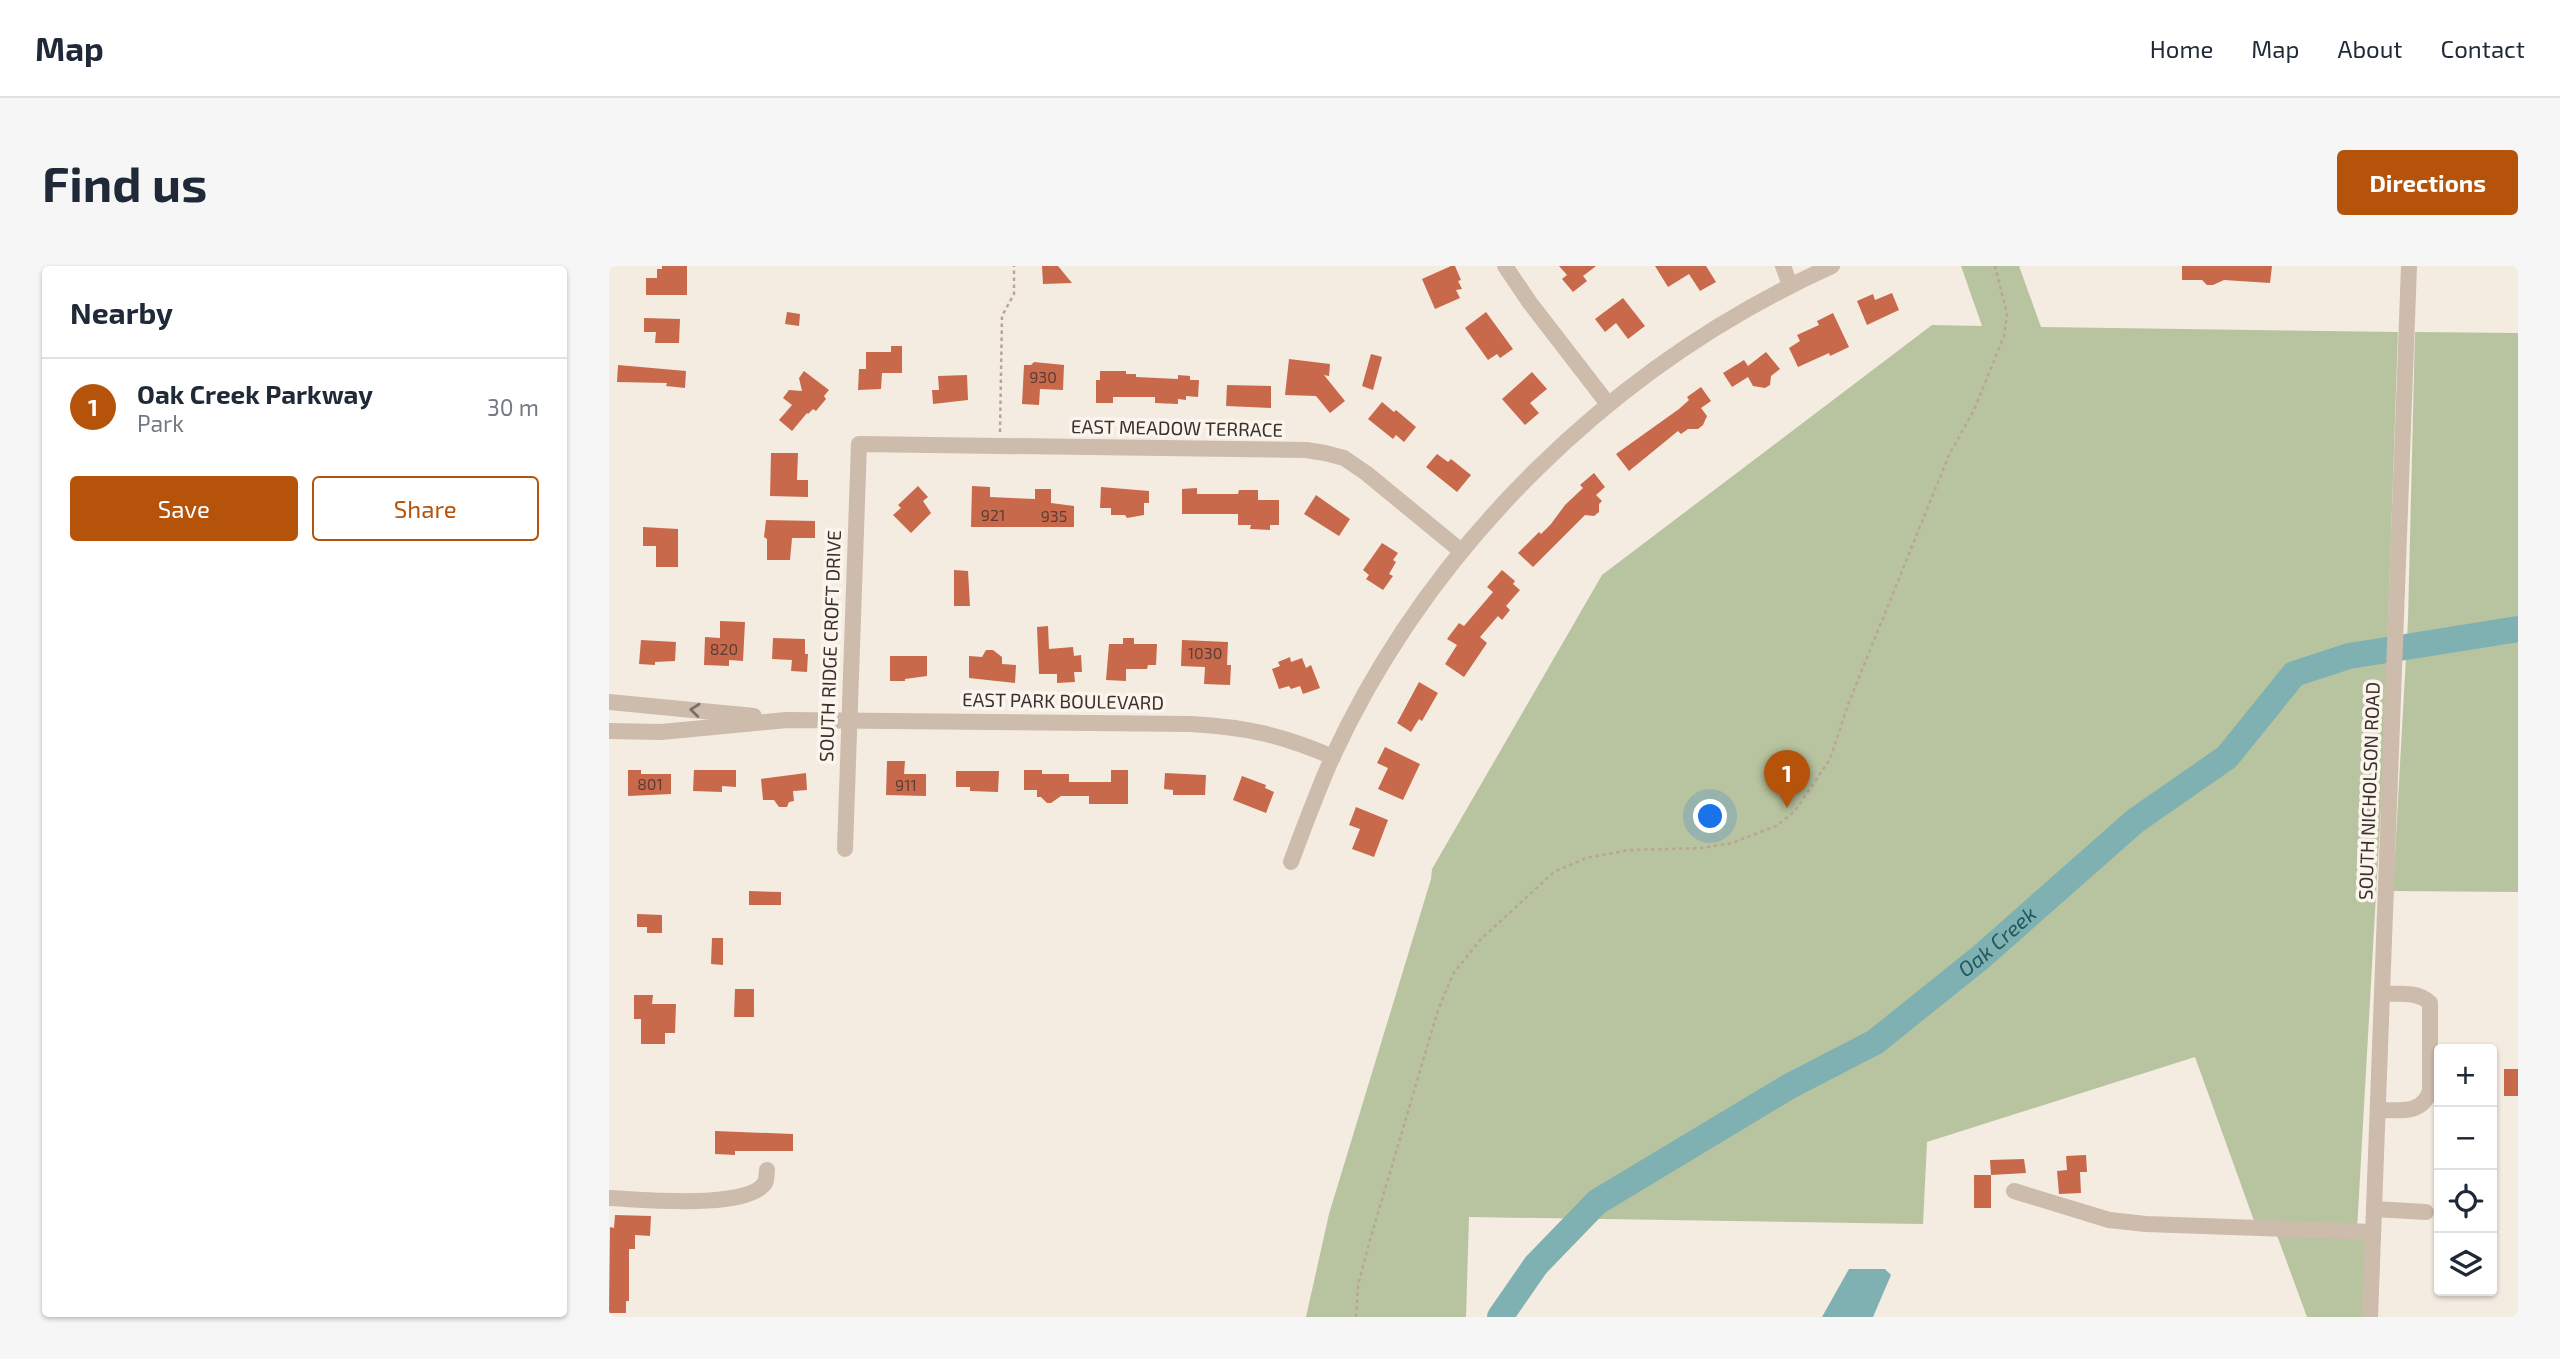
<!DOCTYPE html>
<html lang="en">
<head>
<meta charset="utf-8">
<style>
	:root { --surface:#fff; --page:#f6f6f7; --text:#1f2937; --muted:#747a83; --line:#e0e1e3; --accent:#b45309 }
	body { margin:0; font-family:"Exo 2",sans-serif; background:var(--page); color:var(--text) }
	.controls { position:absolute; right:21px; bottom:21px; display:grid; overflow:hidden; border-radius:7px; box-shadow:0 2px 5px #0004 }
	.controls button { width:63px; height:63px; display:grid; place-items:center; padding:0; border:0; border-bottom:2px solid var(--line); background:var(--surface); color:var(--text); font:35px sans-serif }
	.you { position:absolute; left:1102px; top:551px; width:24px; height:24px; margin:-18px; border:5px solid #fff; border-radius:50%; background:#1a73e8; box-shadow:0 0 0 10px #1a73e833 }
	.badge { display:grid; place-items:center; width:46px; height:46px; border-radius:50%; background:var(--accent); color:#fff; font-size:23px; font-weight:700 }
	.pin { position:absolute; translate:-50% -58px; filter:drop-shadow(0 2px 4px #0008) }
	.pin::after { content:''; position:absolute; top:37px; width:24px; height:21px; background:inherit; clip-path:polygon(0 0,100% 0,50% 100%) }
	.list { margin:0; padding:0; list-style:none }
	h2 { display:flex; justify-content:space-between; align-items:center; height:91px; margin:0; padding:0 28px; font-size:30px }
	h2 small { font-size:23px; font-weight:400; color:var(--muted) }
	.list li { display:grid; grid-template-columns:46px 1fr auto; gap:21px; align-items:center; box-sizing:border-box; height:98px; padding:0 28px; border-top:2px solid var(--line) }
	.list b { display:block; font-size:26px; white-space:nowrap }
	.list p { margin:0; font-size:23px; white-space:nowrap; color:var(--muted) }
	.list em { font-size:23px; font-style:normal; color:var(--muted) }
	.actions { display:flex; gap:14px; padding:21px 28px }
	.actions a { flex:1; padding:16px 0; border:2px solid var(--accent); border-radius:7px; text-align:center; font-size:24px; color:var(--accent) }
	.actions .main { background:var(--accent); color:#fff }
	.icon { flex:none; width:38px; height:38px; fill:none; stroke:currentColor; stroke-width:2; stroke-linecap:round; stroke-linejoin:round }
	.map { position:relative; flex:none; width:1909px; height:1051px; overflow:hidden; border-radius:7px }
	header { display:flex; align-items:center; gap:42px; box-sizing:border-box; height:98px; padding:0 35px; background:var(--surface); border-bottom:2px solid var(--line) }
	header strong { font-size:33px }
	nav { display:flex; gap:38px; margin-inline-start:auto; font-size:24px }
	.intro { display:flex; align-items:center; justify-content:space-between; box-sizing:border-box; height:168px; padding:0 42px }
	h1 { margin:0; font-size:49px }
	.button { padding:18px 32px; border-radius:7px; background:var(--accent); color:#fff; font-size:24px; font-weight:700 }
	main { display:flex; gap:42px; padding:0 42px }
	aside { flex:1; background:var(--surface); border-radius:7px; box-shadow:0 2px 5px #0004 }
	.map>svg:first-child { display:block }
	.green { fill:#b8c4a0 }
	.water { fill:#7fb0b2 }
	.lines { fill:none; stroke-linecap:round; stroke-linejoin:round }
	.river { stroke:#7fb0b2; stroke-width:26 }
	.building { fill:#c8694b }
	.path { stroke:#b9a596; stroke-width:2.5; stroke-dasharray:3.5 3.5; stroke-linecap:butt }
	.minor { stroke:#cdbbac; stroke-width:16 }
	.oneway { stroke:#7d6f65 }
	.labels { text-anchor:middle; stroke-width:7; stroke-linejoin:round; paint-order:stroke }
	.number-label { font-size:16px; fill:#5e3e33 }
	.street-label { font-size:19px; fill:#3b302b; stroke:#fbf5ee }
	.water-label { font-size:21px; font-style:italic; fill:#1f5a5e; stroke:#fbf5ee }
</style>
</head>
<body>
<header>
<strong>Map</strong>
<nav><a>Home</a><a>Map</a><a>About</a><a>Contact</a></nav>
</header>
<div class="intro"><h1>Find us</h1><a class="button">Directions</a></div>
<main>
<aside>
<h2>Nearby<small></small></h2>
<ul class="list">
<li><span class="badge">1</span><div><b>Oak Creek Parkway</b><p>Park</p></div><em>30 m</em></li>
</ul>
<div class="actions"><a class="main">Save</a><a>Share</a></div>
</aside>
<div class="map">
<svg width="1909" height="1051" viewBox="0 0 1909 1051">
	<rect width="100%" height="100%" fill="#f4ebe1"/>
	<g class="green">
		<path d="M1352,0H1410L1432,61L1789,66L1774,505L1748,964L1765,965L1762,1051H1698L1666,964L1648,963L1586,791L1318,876L1314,958L860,951L857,1051H697L720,948L822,613L823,603L993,309L1323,59L1373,60Z"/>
		<path d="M1806,66L1909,67V626L1784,625L1799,354Z"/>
	</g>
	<path class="water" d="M1240,1003H1276L1282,1009L1264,1051H1213Z"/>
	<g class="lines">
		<path class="river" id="s1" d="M891,1051L927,999L988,936L1179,821L1266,776L1372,691L1526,555L1618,491L1685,408L1740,390L1909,363"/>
	</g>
	<g class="building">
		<path d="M53,0H78V29H37V12H48V3H53Z"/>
		<path d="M433,0H449L463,17L434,18Z"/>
		<path d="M842,0H846L852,14L849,15L853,23L847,24L851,32L826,43L813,13Z"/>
		<path d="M950,0H987L974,10L978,15L964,26L953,13L958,9Z"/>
		<path d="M1046,0H1097L1107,16L1091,25L1080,8L1059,21Z"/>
		<path d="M1573,0H1663L1661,17L1615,14L1604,19H1598L1593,14H1573Z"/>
		<path d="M1283,27L1290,44L1258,59L1248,35L1264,28L1266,34Z"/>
		<path d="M1014,32L1036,60L1019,73L1007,57L996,66L986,53Z"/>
		<path d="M178,46L191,48L190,60L176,58Z"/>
		<path d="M877,46L904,83L891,92L888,88L879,94L856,62Z"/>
		<path d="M1224,47L1240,81L1221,90L1220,87L1189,101L1180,82L1191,75L1188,69L1210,59L1208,55Z"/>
		<path d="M35,52L71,53L70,77H46L47,66H35Z"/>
		<path d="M282,80H293V107H273L272,123L249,124L250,103H257V86H282Z"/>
		<path d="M1157,86L1171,103L1162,110L1161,119L1156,122L1144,120L1139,111L1123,121L1114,107L1135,94L1139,100Z"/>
		<path d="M762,88L773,91L764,124L753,120Z"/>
		<path d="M680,93L721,98L720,110L715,109L736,135L721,147L707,130L676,129Z"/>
		<path d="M425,96L455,99L454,124L431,123L430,139L413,138L415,99H422Z"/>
		<path d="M9,99L77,105L76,122L57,120L58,117L8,116Z"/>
		<path d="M195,105L220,124L215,130L217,133L207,145L204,143L199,148L198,147L183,165L170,154L183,139L174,132L180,124L193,125L190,112Z"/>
		<path d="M491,105H517V108H527V111L569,113V109L581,110V114H590L589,131L577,130V134L569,133V138L546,137V131H504V137H487V114H491Z"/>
		<path d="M923,106L938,123L921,137L930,147L916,159L893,133Z"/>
		<path d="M358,109L359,134L324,138L323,124H330L329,110Z"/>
		<path d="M618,119L662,120V142L617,140Z"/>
		<path d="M1092,121L1102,135L1092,142L1098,150L1094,159L1089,163H1079L1072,168L1069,165L1020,205L1007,188L1070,143L1080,134L1078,131Z"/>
		<path d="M773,136L785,146L787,144L807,161L795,176L787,169L784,173L759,153Z"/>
		<path d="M162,187H189L188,214H199V231L161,230Z"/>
		<path d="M828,188L839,196L842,193L862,209L848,226L817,201Z"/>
		<path d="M985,207L996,221L987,229L993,235L990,238V246L985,250L976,249L924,301L909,287L930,266L932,268L942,258L956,239L974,222L971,219Z"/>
		<path d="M309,220L319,231L314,235L322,247L302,267L284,249L292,242L289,239Z"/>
		<path d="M363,220L381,221V231L426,233V223H442V237L465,240V261H362Z"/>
		<path d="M492,221L540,225V237H535V249L518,252L516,249H502V242H491Z"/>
		<path d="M588,222V228H629L630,224H649V234H670V259H661V264L641,263L642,259H629V248H573V223Z"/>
		<path d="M707,229L741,253L730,270L695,248Z"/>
		<path d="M157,254L206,255V272H183L181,294H158V273L155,271Z"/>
		<path d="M34,261L69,263V301H47V280H34Z"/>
		<path d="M773,277L789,287L784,294L787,296L780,308L784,310L774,324L757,313L760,309L754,304Z"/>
		<path d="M345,304L359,305L361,340H345Z"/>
		<path d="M893,304L906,315L904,318L911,324L897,340L901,344L893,354L889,350L871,371L878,377L855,411L836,398L848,379L838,373L850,357L855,360L884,326L878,321Z"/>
		<path d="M111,355L136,356L134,395L120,394V400L95,399L96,371L111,372Z"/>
		<path d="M439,360L440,383L464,381L465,390L472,389L473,406H465L466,416L448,417V408H430L428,361Z"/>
		<path d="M164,372L196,373V388H199L198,406L182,405L183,394L163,393Z"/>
		<path d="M514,372H525V378H548L547,399H539L538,403H517V415L497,414L500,378H514Z"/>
		<path d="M32,374L67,376L66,395L46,396V399L30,398Z"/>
		<path d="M573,374L619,376L618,399H622L621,419L595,418L596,401L572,400Z"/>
		<path d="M377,384H384L393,391V398L407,399L406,417L360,412V390L373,391Z"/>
		<path d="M281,390H318V410L296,413V415H281Z"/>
		<path d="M681,391L682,396L693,392L697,402L702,399L711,422L694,428L691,420L682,423L680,420L670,423L663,403L671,400L669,396Z"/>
		<path d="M810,416L829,427L813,455L810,453L802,466L788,457Z"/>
		<path d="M776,481L811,498L794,534L769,523L779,502L768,497Z"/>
		<path d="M278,495H296L295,508H317V530L277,529Z"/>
		<path d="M19,504H32V508H62V528L19,530Z"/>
		<path d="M85,504H127V521L113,520V526L84,525Z"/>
		<path d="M415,504H433V508H460V516H502V504H519V538H480V530H452L442,537H438L432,531H428V524H415Z"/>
		<path d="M347,505H390L389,526L361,525V521H347Z"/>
		<path d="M197,507L198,524L184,525L185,535L180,536L178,541H170L165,534H154L152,513Z"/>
		<path d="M556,507L597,509L596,529H564V524L555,523Z"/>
		<path d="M633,510L657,519L656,522L665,526L657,547L624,534Z"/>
		<path d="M747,541L779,554L765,591L743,583L751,563L740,559Z"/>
		<path d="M140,625L172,626V639H140Z"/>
		<path d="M28,648L53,649V667H38V661H28Z"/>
		<path d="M103,672H114V699L102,698Z"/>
		<path d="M126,723H145V751H125Z"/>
		<path d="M25,729H44L43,738H67L66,767H56V778H32V753H25Z"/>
		<rect x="1895" y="803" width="14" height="27"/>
		<path d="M106,865L184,868V885H126V889L106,888Z"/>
		<path d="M1477,889L1478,906H1471L1472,927L1450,928L1448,905L1458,904L1457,890Z"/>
		<path d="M1415,893L1417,907L1382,909L1381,894Z"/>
		<rect x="1365" y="909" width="17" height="33"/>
		<path d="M6,949L42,950L41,970L26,969V983H20V1035H17V1047H0L1,961L5,962Z"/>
	</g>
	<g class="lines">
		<g class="path">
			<path d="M391,166L393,50L405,28V0"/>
			<path d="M747,1051L749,1019L761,974L829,744L844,708L871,674L945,606L977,592L1020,584L1093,582L1123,577L1167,560L1186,545L1221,493L1240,436L1340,189L1365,144L1395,70L1398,48L1386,0"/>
		</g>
		<g class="minor">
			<path d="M896,0L921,37L999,138"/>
			<path d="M1174,0L1181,19"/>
			<path d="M0,436L145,450"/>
			<path d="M0,465L52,466L178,454L582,458C637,461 673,469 724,491"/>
			<path d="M236,583L250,178L697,184L716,187L735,192L757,207L852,285"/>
			<path d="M682,596C695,561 708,526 723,492C823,276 1006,98 1223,0"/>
			<path d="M1769,844C1790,844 1813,849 1821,825V737C1809,725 1790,728 1774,728"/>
			<path d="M1405,925L1500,954L1537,958L1764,966"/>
			<path d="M0,932C29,933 143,945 157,915C157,914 158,905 158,904"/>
			<path d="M1765,943L1817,946"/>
			<path d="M1761,1051L1800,0"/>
		</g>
	</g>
	<defs><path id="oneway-chevron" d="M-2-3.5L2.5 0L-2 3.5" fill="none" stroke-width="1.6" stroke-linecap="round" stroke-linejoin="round" transform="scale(1.75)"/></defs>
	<use class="oneway" href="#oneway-chevron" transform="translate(86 444) rotate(-174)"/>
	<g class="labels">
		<g class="number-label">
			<text x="434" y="117">930</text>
			<text x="384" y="255">921</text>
			<text x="445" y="256">935</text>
			<text x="115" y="389">820</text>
			<text x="596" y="393">1030</text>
			<text x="41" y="524">801</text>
			<text x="297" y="525">911</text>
		</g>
		<g class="street-label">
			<text transform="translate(568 162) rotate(1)" y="7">EAST MEADOW TERRACE</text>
			<text transform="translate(221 380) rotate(-88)" y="7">SOUTH RIDGE CROFT DRIVE</text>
			<text transform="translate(454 435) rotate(1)" y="7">EAST PARK BOULEVARD</text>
			<text transform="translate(1760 525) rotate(-88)" y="7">SOUTH NICHOLSON ROAD</text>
		</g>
		<g class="water-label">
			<text dy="7" stroke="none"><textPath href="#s1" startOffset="630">Oak Creek</textPath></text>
		</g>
	</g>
</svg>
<div class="controls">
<button>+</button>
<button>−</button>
<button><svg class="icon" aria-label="locate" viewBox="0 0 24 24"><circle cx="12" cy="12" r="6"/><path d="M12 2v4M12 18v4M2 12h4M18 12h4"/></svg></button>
<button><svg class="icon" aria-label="layers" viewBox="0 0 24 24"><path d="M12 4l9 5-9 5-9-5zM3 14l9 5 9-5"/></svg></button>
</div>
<div class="you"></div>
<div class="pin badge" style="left:1178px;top:542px">1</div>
</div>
</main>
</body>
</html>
